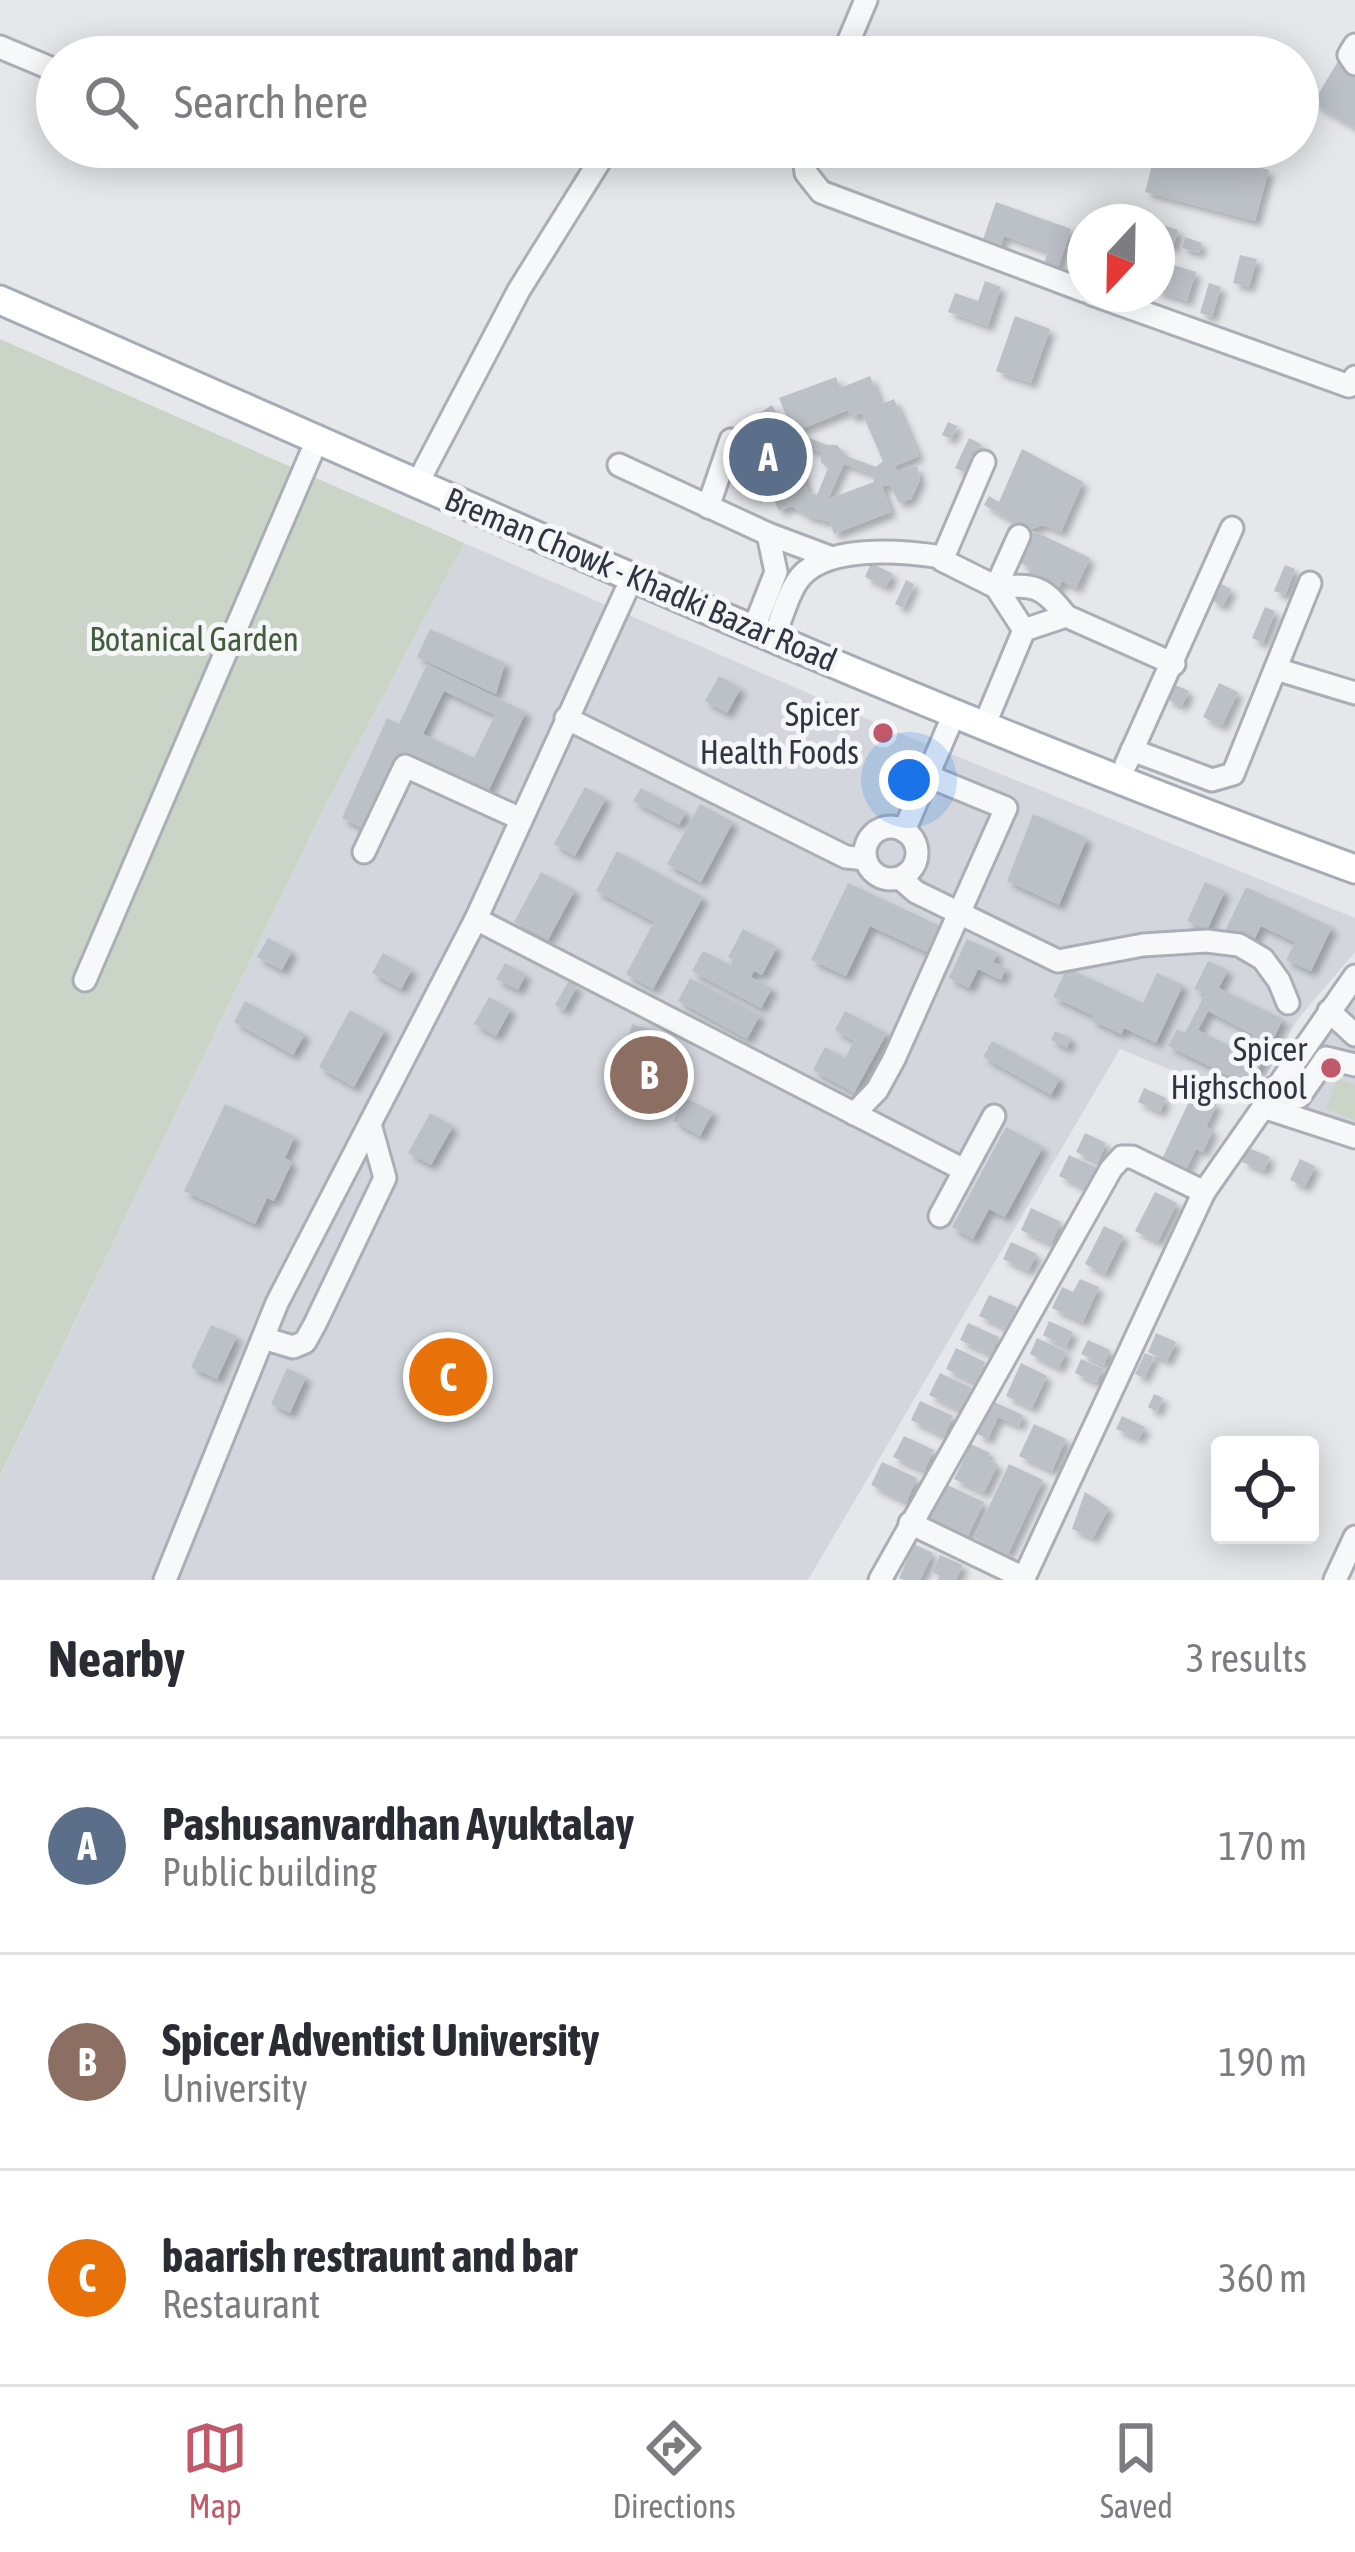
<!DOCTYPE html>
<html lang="en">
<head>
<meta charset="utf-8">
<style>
	:root { --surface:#fff; --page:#f2f2f3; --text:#2b2b33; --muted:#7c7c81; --line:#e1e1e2; --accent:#c1596b }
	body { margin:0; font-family:"Asap Condensed",sans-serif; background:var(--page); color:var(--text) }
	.controls { position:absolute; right:36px; bottom:36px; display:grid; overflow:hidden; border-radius:12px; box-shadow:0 6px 30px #0003 }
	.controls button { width:108px; height:108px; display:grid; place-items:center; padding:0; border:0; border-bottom:3px solid var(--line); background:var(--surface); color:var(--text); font:60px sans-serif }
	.compass { position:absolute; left:1067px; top:204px; width:108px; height:108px; border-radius:50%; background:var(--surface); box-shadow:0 6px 30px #0003; rotate:202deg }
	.you { position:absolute; left:909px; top:780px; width:42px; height:42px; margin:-30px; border:9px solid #fff; border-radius:50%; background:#1a73e8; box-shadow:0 0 0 18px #1a73e833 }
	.badge { display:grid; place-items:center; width:78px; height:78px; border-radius:50%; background:var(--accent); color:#fff; font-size:39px; font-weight:700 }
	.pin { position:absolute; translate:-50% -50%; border:6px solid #fff; box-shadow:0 3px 12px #0006 }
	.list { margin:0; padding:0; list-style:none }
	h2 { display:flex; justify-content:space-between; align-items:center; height:156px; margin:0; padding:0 48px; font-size:51px }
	h2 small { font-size:39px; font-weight:400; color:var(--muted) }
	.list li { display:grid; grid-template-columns:78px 1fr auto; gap:36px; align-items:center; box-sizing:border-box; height:216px; padding:0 48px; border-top:3px solid var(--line) }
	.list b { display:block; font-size:45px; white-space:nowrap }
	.list p { margin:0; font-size:39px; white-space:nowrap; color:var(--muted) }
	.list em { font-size:39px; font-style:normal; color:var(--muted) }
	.icon { flex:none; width:66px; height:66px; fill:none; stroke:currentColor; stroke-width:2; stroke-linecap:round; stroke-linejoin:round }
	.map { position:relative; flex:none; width:1355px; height:1580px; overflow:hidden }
	.search { position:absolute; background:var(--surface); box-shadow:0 6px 30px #0003; left:36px; right:36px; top:36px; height:132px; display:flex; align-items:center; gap:30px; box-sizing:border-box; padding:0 42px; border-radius:66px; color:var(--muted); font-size:45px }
	.sheet { height:804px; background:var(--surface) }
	nav { display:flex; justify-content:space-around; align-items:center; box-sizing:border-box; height:168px; border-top:3px solid var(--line); background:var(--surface); font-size:33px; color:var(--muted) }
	nav a { display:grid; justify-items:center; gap:6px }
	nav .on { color:var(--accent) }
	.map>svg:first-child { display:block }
	.built { fill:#d3d7dd }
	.green { fill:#cad4c7 }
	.building { fill:#bcc1c7; fill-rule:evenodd; filter:url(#shadow) }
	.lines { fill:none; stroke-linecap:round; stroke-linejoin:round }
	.minor-casing { stroke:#aaaeb5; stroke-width:27 }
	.major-casing { stroke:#a5acb5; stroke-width:33 }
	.minor { stroke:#f7f8f9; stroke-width:21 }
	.major { stroke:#fff; stroke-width:27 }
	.poi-dot { fill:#c1596b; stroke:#f4f6f8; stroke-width:4.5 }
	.labels { text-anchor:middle; stroke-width:10; stroke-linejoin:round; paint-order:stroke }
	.street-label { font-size:33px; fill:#2e3642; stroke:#f4f6f8 }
	.park-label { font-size:33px; fill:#435c3d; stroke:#f4f6f8 }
	.poi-label { font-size:33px; fill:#2e3642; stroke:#f4f6f8; text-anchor:end }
</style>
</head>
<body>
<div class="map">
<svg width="1355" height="1580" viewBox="0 0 1355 1580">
	<defs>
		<filter id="shadow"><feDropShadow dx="5.5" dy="5.5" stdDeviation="3" flood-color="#0004"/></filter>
	</defs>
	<rect width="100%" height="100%" fill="#e5e7eb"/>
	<g class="built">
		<path d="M464,543L897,732L1355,918V952L1297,1020L1251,1103L1120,1049L808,1580H0V1477L325,806Z"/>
		<path d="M1355,1001V1145L1279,1113L1334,1023Z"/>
	</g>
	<g class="green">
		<path d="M0,339L464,543L325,806L0,1476Z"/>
		<path d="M1338,1078L1355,1085V1120L1326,1109Z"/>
	</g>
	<g class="building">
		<path d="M1338,61L1355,72V128L1313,103Z"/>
		<path d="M1157,147H1184L1269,170L1255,221L1145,192Z"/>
		<path d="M996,202L1071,229L1057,271L1043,267L1048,251L1004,236L999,251L981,245Z"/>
		<path d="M1104,206L1136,216L1134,222H1100Z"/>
		<path d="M1157,223L1178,230L1173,248L1157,243Z"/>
		<path d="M1185,237L1202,243L1199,253L1182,248Z"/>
		<path d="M1240,255L1257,259L1249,287L1233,283Z"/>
		<path d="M1157,260L1196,272L1187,301L1157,291Z"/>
		<path d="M985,281L1001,287L988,326L948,312L955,293L978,301Z"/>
		<path d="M1209,283L1221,287L1212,317L1200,313Z"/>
		<path d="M1015,316L1050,329L1031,383L996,371Z"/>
		<path d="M870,376L881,404L894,399L919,456L895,466L897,471L917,466L920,480L911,499L899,503L890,485L882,486L891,512L834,534L830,522L809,517L792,506L779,511L755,455L776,447L777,438L756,445L752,430L756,415L772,405L784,424L787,418L779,398L836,377L840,388ZM848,410L851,417L862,413L883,461L876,467L846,456L837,445H827L794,432ZM790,441L821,453V462L828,468L817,495L809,492ZM844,464L873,474L874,482L828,499Z"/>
		<path d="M948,422L957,426L951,439L942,435Z"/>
		<path d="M969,438L981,444L967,473L955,468Z"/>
		<path d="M1022,449L1083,482L1061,532L1043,525L1029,530L984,505L989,496L999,502Z"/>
		<path d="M1034,531L1090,558L1076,588L1062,581L1057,591L1026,577L1031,568L1019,562Z"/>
		<path d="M871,563L893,574L886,587L865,577Z"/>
		<path d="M1285,565L1295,569L1285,595L1274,591Z"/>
		<path d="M906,580L914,584L903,608L895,604Z"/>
		<path d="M1219,583L1231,589L1223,606L1211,600Z"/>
		<path d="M1265,607L1275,611L1263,643L1252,638Z"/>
		<path d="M430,629L505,663L496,694L417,657Z"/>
		<path d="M427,664L526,712L487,794L402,754L366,830L342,818L387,718L399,724ZM444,691L495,715L474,758L423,734Z"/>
		<path d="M719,676L741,688L727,713L705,701Z"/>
		<path d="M1219,683L1238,692L1222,726L1203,717Z"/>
		<path d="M1173,684L1189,691L1182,706L1166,699Z"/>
		<path d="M585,787L606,798L575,856L554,844Z"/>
		<path d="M641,788L686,812L679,825L633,801Z"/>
		<path d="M700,804L733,822L701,882L667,864Z"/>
		<path d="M1033,814L1087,838L1059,905L1007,881Z"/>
		<path d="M617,851L703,897L653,989L626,974L654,922L596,891Z"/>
		<path d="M541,872L575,890L548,940L514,922Z"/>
		<path d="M1205,882L1225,891L1207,930L1187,921Z"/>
		<path d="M848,883L942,927L929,953L870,926L846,976L811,960Z"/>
		<path d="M1246,887L1332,927L1311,971L1286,960L1295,942L1261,926L1252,944L1225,931Z"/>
		<path d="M743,929L777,947L762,975L754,971L751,977L772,988L761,1008L692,971L703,951L730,965L733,960L728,957Z"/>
		<path d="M268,938L292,951L282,970L257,957Z"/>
		<path d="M967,939L998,953L993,962L1006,968L1001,980L978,969L969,988L949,978Z"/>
		<path d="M383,953L412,969L401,989L372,973Z"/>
		<path d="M1208,961L1228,970L1219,988L1283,1019L1250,1086L1168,1046L1177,1029L1185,1033L1205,994L1194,989ZM1208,1011L1254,1035L1244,1053L1198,1030Z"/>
		<path d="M505,963L526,974L518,990L496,979Z"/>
		<path d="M1067,968L1143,1003L1157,973L1183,985L1156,1043L1124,1028L1121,1034L1091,1020L1094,1016L1053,997Z"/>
		<path d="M690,978L760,1015L747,1039L678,1001Z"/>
		<path d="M568,982L577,986L564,1010L555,1005Z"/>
		<path d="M489,997L511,1009L496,1036L474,1024Z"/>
		<path d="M245,1001L305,1034L293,1055L234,1022Z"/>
		<path d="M350,1010L385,1030L354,1087L319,1067Z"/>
		<path d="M845,1011L887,1033L854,1093L813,1070L825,1047L845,1058L854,1041L835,1030Z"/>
		<path d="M632,1024L671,1036L664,1059L625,1047Z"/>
		<path d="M1055,1031L1071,1038L1067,1048L1051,1040Z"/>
		<path d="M992,1041L1060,1078L1051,1095L983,1057Z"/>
		<path d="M1144,1088L1166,1098L1160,1112L1138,1102Z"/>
		<path d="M1193,1093L1217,1104L1206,1127L1213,1130L1203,1152L1196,1149L1186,1170L1162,1159Z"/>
		<path d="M685,1098L713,1112L700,1136L673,1121Z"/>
		<path d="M225,1104L295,1136L285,1158L292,1162L274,1201L267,1198L255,1224L184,1191Z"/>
		<path d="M430,1113L453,1126L431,1165L408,1153Z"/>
		<path d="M1006,1127L1043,1147L1005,1217L989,1209L973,1239L952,1227Z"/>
		<path d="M1085,1133L1106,1143L1098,1162L1076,1152Z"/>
		<path d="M1249,1148L1270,1157L1264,1171L1242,1162Z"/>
		<path d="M1069,1155L1097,1168L1087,1189L1059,1176Z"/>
		<path d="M1300,1159L1315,1166L1305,1187L1290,1180Z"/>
		<path d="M1155,1192L1177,1203L1158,1242L1135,1231Z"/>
		<path d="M1031,1208L1061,1222L1051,1244L1021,1230Z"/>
		<path d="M1104,1226L1124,1236L1105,1274L1085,1264Z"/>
		<path d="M1011,1242L1037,1254L1028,1271L1003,1259Z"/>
		<path d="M1080,1279L1099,1287L1083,1322L1052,1308L1062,1287L1073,1292Z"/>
		<path d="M989,1295L1017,1307L1007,1329L979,1316Z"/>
		<path d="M1049,1321L1073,1332L1066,1347L1043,1335Z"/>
		<path d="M968,1323L999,1337L991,1355L960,1340Z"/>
		<path d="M211,1325L237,1336L217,1379L191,1367Z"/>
		<path d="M1156,1333L1176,1342L1167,1361L1148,1352Z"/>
		<path d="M1037,1338L1066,1352L1059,1368L1030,1354Z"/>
		<path d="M1088,1340L1110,1350L1104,1365L1081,1354Z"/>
		<path d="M956,1348L985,1362L976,1383L946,1369Z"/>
		<path d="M1145,1353L1154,1357L1144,1378L1135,1374Z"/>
		<path d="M1081,1359L1103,1369L1097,1383L1075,1373Z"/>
		<path d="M1021,1363L1047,1376L1032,1408L1006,1396Z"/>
		<path d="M287,1368L306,1377L290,1413L271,1404Z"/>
		<path d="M940,1373L972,1388L962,1411L929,1395Z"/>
		<path d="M1154,1394L1163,1398L1157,1412L1148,1407Z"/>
		<path d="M920,1401L953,1416L944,1436L911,1420Z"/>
		<path d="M992,1401L1023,1415L1019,1426L998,1417L988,1439L977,1434Z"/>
		<path d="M1122,1416L1145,1427L1139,1439L1116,1429Z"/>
		<path d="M1034,1424L1066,1439L1052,1471L1019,1456Z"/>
		<path d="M904,1436L934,1450L924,1471L893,1457Z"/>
		<path d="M971,1444L990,1453L987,1459L998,1464L984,1493L954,1479Z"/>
		<path d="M882,1462L917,1478L906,1502L871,1485Z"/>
		<path d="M1009,1464L1043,1480L1008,1554L974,1538Z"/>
		<path d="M945,1484L984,1502L967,1538L928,1520Z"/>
		<path d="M1085,1492L1109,1508L1093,1538L1072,1529Z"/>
		<path d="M914,1544L933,1553L920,1580H904L899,1578Z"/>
		<path d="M940,1555L963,1565L956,1580H938L940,1576L932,1572Z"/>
	</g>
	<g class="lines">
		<defs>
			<g id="minor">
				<path d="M1355,45L1349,55L1355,64"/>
				<path d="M0,47L57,71"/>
				<path d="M842,57L866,0"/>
				<path d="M803,147L806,173L821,192L1085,291"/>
				<path d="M1092,294L1349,386L1355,377"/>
				<path d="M984,462L942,560L996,587L1024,630"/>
				<path d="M619,465L768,534"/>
				<path d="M418,482L519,290L599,162"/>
				<path d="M708,507L731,440"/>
				<path d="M1019,536L996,587C1035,585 1042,585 1066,616"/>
				<path d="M754,628L776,572L768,534L832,558"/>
				<path d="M774,637C781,620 786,599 796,583C820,543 903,551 942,557"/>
				<path d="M1276,669L1355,693"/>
				<path d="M566,718L846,857L866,859"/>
				<path d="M984,726L1024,630L1066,616L1174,664"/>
				<path d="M1132,750L1212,780L1233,774L1310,583"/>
				<path d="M1126,764L1232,528"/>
				<circle cx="891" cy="853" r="26"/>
				<path d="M904,831L954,714"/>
				<path d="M364,852L405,766L521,819"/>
				<path d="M900,878L916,892L1058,961L1143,945L1207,941L1239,945L1263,959L1279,981L1288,1003"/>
				<path d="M476,919L964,1170"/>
				<path d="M85,980L311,454"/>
				<path d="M1329,1011L1355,1035"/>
				<path d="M1274,1088L1299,1097L1326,1058L1355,1065"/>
				<path d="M1263,1107L1355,1137"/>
				<path d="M854,1114L877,1090L894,1059L1006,808L928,776"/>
				<path d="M940,1216L994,1116"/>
				<path d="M263,1338L293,1347L305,1342L315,1324L385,1178L370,1124"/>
				<path d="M910,1523L1024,1578"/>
				<path d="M165,1580L277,1303L476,919L626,591"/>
				<path d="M880,1580L1111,1169L1122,1157H1132L1204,1192"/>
				<path d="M1023,1580L1204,1192L1355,976"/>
				<path d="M1335,1580L1355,1537"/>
			</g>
			<path id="major" d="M0,300C449,496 895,702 1355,869"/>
		</defs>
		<use href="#minor" class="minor-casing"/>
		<use href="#major" class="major-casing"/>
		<use href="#minor" class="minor"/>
		<use href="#major" class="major"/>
	</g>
	<g class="poi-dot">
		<circle cx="883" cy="733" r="12"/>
		<circle cx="1331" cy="1068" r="12"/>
	</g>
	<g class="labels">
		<g class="street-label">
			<text transform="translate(641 579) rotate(23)" y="12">Breman Chowk - Khadki Bazar Road</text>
		</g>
		<g class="park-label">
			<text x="194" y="651">Botanical Garden</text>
		</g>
		<g class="poi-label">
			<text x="859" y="726">Spicer<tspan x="859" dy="38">Health Foods</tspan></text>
			<text x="1307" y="1061">Spicer<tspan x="1307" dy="38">Highschool</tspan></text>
		</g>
	</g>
</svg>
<div class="controls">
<button><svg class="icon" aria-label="locate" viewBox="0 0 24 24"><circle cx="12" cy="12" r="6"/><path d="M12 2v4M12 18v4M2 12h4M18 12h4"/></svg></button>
</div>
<svg class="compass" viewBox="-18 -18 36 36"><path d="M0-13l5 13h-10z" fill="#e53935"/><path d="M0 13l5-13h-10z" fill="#7c7c81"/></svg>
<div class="you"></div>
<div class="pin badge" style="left:768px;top:457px;background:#5c6f8a">A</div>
<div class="pin badge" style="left:649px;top:1075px;background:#8d6e63">B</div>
<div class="pin badge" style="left:448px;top:1377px;background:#e8710a">C</div>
<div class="search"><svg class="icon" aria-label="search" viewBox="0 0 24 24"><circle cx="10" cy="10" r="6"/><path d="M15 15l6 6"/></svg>Search here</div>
</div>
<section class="sheet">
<h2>Nearby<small>3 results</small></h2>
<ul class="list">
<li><span class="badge" style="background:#5c6f8a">A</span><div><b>Pashusanvardhan Ayuktalay</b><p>Public building</p></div><em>170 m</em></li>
<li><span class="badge" style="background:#8d6e63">B</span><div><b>Spicer Adventist University</b><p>University</p></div><em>190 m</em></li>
<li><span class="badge" style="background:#e8710a">C</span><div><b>baarish restraunt and bar</b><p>Restaurant</p></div><em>360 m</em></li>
</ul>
</section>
<nav>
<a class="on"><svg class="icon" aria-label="map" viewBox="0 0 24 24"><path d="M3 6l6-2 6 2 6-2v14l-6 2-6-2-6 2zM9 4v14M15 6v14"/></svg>Map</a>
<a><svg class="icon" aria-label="directions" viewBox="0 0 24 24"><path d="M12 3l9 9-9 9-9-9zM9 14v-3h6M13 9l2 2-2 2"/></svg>Directions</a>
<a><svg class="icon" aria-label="saved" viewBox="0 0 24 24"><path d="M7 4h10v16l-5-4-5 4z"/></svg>Saved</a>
</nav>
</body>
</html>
